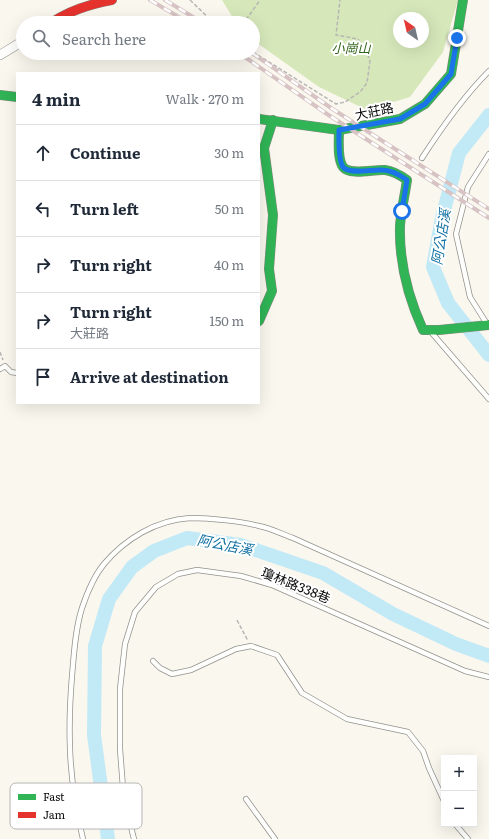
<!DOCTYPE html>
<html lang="en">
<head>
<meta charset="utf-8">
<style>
	:root { --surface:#fff; --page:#f6f6f7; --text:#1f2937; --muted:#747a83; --line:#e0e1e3 }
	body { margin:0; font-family:Literata,"Noto Sans TC",serif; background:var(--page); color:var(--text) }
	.controls { position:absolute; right:12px; bottom:12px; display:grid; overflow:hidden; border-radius:0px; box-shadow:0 4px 16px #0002 }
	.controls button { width:36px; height:36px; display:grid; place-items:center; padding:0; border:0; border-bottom:1px solid var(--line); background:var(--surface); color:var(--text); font:20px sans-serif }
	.compass { position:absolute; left:393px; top:12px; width:36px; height:36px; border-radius:50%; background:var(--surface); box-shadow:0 4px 16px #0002; rotate:326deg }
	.stop { position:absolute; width:12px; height:12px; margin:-9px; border:3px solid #1a73e8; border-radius:50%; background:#fff }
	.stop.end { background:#1a73e8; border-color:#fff; box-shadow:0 1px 4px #0008 }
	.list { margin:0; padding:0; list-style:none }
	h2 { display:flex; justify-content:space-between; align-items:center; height:52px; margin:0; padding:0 16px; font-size:17px }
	h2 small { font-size:13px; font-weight:400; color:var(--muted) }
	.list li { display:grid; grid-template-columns:26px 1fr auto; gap:12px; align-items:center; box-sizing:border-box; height:56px; padding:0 16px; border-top:1px solid var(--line) }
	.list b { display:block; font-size:15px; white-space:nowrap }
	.list p { margin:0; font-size:13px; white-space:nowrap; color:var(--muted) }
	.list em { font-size:13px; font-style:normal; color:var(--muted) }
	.icon { flex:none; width:22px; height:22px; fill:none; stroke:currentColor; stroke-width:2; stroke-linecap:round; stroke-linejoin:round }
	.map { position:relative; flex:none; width:489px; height:839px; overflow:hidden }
	.search { position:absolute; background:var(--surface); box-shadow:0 4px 16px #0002; left:16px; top:16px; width:244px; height:44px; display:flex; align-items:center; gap:10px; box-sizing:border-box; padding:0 14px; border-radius:22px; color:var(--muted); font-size:15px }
	.panel { position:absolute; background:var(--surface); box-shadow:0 4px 16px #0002; left:16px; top:72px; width:244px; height:332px; border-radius:0px }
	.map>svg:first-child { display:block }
	.forest { fill:#d6e8ba; fill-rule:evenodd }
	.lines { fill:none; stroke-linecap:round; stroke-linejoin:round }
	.river { stroke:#c2e9f6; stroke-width:14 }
	.lane-casing { stroke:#93918d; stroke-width:6 }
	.street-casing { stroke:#93918d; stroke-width:10 }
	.fast-casing { stroke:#898884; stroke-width:10 }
	.jam-casing { stroke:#898884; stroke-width:10 }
	.path { stroke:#b7b6b5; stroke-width:1.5; stroke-dasharray:4 2; stroke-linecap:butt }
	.lane { stroke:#fefefc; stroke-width:4.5 }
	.street { stroke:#fefefc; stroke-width:9 }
	.fast { stroke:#30b455; stroke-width:9 }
	.jam { stroke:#e5322d; stroke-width:9 }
	.rail-casing { stroke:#d7c3c4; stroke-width:4 }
	.rail { stroke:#fff; stroke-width:2.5; stroke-dasharray:8; stroke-linecap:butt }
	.route { stroke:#1a73e8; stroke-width:5 }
	.labels { text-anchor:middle; stroke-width:4; stroke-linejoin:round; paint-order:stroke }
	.park-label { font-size:13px; font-style:italic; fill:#306519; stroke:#fff }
	.street-label { font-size:13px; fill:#0b0b0b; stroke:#fff }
	.water-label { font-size:14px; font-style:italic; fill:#0e6fa2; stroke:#fff }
	.key { fill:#fff; stroke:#b6b6b6; stroke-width:1 }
	.key-label { font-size:11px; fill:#0b0b0b }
</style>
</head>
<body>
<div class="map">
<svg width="489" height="839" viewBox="0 0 489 839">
	<rect width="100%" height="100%" fill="#faf7ee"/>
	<path class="forest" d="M222,0H458L443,52L410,97L367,110L319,87L253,40V23H236ZM399,18H423V42H399Z"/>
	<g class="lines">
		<g class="river">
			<path d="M489,115L459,153L442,218L433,267L448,303L489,355"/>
			<path d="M108,839L94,735L95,646L109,599L132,567L154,551L187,538L241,545L323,573L393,614L456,644L489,656"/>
		</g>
		<defs>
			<g id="lane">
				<path d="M422,158C442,127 463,97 489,71"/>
				<path d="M487,324L470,297L456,234L468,187L489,154"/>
				<path d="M431,332L489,399"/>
				<path d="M0,369L5,366L11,372L17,373"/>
				<path d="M153,661L160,668L172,674L191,670L236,649L251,646L277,655L302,693L347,719L408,732L423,751L429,768L444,801"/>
				<path d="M246,799L275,839"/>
				<path d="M455,824L468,839"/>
				<path d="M83,839C76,810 71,779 70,749C69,725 70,700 72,676C74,654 75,630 82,608C87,593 94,576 104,564C125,539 156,520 190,518C209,518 240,521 259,526C270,528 282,534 293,538L489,626"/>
				<path d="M134,839L128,815L123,788L120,749V689L125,644L135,612L156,587L178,574L197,570L241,576L272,585L465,671L489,677"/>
			</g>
			<path id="street" d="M0,55L23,41"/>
			<g id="fast">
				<path d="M0,95L17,97"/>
				<path d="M259,119L339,130L400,119L425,104L451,74L463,0"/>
				<path d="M339,130C339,139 337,159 343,167C350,176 374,169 385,170C393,171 400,175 407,180C405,195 401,210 400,226C399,262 408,297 423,330H439L489,325"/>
				<path d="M259,321L272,291L269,269L273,215L264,148L273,120"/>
			</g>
			<path id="jam" d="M51,23C70,10 90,4 112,0"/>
		</defs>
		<use href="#lane" class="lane-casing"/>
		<use href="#street" class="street-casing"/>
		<use href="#fast" class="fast-casing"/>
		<use href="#jam" class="jam-casing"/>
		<g class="path">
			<path d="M190,0L214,23"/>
			<path d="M241,23L248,17L260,0"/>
			<path d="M253,52L336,104L345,102L360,92L367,83L370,61L366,50L358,39L336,35L340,0"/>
			<path d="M0,352L3,360"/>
			<path d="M237,620L248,641"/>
		</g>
		<use href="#lane" class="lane"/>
		<use href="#street" class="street"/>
		<use href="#fast" class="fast"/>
		<use href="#jam" class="jam"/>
		<defs>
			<g id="rail">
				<path d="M150,0L189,23"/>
				<path d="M165,0L203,23"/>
				<path d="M239,53L327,114L489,218"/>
				<path d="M252,53L331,108L489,209"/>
			</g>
		</defs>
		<use href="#rail" class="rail-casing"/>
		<use href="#rail" class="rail"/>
	</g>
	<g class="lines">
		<path class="route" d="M402,211L407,180C400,175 391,170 382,170C373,169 349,175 343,167C338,160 339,139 339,130L400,119L425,104L451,74L457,38"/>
	</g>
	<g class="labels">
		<g class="park-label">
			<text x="351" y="53">小崗山</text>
		</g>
		<g class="street-label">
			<text transform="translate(374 111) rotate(-12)" y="5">大莊路</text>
			<text transform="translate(296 585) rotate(22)" y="5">瓊林路338巷</text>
		</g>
		<g class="water-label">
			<text transform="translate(441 237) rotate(-81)" y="5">阿公店溪</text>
			<text transform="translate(225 545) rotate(11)" y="5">阿公店溪</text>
		</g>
	</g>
	<rect x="10" y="783" width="132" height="46" rx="6" class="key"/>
	<rect x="18" y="794" width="18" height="6" fill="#30b455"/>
	<rect x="18" y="812" width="18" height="6" fill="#e5322d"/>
	<g class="key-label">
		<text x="43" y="801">Fast</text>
		<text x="43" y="819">Jam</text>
	</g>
</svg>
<div class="controls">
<button>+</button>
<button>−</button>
</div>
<svg class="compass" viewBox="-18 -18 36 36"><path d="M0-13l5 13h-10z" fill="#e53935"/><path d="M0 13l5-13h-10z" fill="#747a83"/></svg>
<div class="stop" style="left:402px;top:211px"></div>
<div class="stop end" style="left:457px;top:38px"></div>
<div class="search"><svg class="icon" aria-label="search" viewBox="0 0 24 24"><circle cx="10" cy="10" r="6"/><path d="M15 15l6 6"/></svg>Search here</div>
<section class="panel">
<h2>4 min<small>Walk · 270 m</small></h2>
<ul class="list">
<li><svg class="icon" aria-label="ahead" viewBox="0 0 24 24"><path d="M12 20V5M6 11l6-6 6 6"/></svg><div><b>Continue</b></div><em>30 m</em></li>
<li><svg class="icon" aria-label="left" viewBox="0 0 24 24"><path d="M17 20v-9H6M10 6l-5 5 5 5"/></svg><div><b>Turn left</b></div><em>50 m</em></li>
<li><svg class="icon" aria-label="right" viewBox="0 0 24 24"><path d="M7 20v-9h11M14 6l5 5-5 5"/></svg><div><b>Turn right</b></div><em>40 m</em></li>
<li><svg class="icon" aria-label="right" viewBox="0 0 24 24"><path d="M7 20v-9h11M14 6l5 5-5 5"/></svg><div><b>Turn right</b><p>大莊路</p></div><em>150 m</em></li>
<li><svg class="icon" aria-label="arrive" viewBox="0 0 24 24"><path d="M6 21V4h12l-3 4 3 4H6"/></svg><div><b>Arrive at destination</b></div></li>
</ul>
</section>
</div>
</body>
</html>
